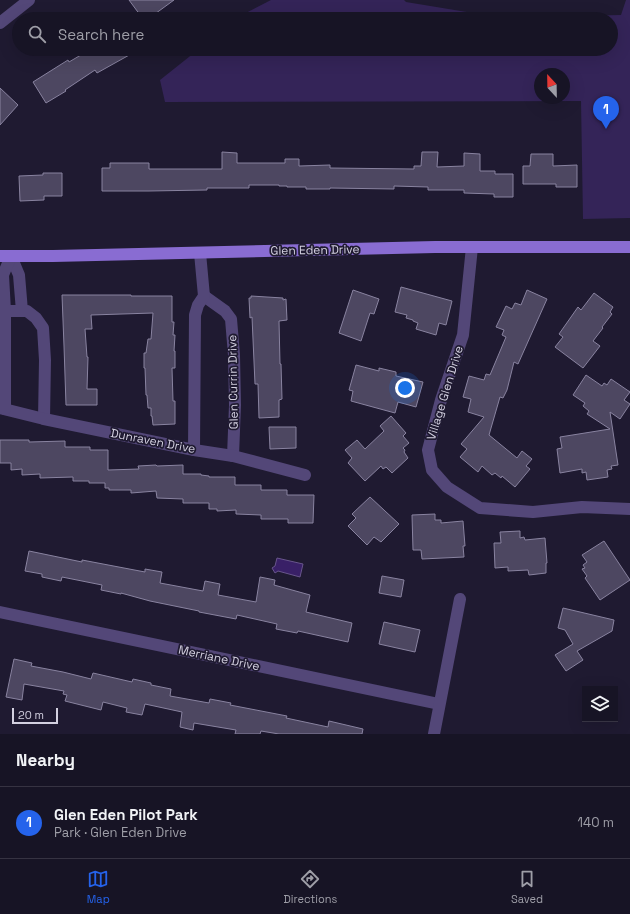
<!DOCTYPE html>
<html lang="en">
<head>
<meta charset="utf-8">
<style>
	:root { --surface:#171425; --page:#242132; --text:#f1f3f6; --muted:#9e9ea7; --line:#363342; --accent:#2563eb }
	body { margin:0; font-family:"Space Grotesk",sans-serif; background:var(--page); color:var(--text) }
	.controls { position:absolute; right:12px; bottom:12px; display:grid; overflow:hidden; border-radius:0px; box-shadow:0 4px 16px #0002 }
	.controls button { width:36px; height:36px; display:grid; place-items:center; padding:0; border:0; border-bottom:1px solid var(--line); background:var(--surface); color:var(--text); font:20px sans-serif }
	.compass { position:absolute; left:534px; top:68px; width:36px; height:36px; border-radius:50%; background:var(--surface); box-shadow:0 4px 16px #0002; rotate:338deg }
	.scale { position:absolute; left:12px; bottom:10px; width:46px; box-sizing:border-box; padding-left:4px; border:2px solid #d4d1e1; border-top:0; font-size:11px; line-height:14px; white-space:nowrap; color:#d4d1e1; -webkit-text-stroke:3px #1f1a31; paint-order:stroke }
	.you { position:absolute; left:405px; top:388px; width:14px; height:14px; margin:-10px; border:3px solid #fff; border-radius:50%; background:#1a73e8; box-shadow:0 0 0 6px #1a73e833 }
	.badge { display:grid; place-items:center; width:26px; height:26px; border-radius:50%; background:var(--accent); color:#fff; font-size:13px; font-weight:700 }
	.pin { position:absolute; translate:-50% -33px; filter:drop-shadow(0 1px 2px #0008) }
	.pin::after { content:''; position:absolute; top:21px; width:14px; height:12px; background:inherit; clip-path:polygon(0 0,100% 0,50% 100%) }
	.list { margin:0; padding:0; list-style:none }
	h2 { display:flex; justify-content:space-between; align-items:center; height:52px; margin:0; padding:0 16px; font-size:17px }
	h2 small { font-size:13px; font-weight:400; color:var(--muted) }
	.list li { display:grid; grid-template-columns:26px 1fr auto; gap:12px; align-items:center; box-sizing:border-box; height:72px; padding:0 16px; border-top:1px solid var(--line) }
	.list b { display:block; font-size:15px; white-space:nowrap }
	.list p { margin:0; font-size:13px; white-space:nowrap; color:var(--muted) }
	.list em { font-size:13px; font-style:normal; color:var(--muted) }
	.icon { flex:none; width:22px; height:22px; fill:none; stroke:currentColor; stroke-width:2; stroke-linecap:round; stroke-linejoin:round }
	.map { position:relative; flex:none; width:630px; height:734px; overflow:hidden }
	.search { position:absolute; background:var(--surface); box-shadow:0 4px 16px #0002; left:12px; right:12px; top:12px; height:44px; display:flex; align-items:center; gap:10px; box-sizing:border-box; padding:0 14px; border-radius:22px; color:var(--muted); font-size:15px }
	.sheet { height:124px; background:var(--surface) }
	nav { display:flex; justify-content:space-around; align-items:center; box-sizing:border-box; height:56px; border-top:1px solid var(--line); background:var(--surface); font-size:11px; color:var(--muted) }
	nav a { display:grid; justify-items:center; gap:2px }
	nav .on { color:var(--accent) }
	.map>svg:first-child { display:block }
	.green { fill:#342458; fill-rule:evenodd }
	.water { fill:#392067; stroke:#68558c }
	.building { fill:#4d4761; stroke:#8983a0 }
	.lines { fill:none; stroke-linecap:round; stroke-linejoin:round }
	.minor { stroke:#534778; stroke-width:12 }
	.major { stroke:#896cd2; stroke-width:12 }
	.labels { text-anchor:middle; stroke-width:3.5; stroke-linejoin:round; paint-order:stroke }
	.street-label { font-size:12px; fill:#d4d1e1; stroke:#1f1a31 }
</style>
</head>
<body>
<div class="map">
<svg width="630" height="734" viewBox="0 0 630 734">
	<rect width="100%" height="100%" fill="#1f1a31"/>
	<g class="green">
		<path d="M271,0H404L406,2L497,17L502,19H238L244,14Z"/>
		<path d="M626,0H630V218L583,219L581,101L165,102L160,80L199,49H611V19H571L575,16L621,15ZM540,74H564V98H540Z"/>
	</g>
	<path class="water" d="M277,558L303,564L300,577L278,571L275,573L272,568L275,566Z"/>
	<g class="building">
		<path d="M129,0H174L148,19H143Z"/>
		<path d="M91,49H140L97,73L95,70L65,90L66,91L46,103L33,82L68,60L69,62Z"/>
		<path d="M0,88L18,105L0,125Z"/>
		<path d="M222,152L237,153V163H285V159H299V166L330,165V168L414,169V166H421L422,152H438L437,167L464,166V153L480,154V171H495V174H513V197H494V194L464,193V190H428V187L394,186V189L330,188V189H306V187H287V186H279V185H249V188H207V190L149,191H102V168H110V163H149V169H222Z"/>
		<path d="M531,154H553V166L577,165V187H556V184H523V166H530Z"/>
		<path d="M43,173H62V196H44V200L20,201L19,176L43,175Z"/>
		<path d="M401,287L452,301L446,325L439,323L436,335L416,329L418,323L413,321V320L406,318L407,315L395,312Z"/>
		<path d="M353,290L379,299L374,314L370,313L361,341L339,333Z"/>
		<path d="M527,290L547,299L518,364L514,362L507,390L503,398L500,397L489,435L517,458L522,451L532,459L526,466L530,469L515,487L502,476L501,478L495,473L492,475L482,466L478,472L460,457L467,449L461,444L484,417L468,412L471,399L463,397L469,376L484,380L486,374L490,375L506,337L502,335L504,330L496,327L506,306L512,309L515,303L521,305Z"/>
		<path d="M594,293L613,307L610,312L612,314L602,327L603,328L593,341L600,346L583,368L555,347L563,337L559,334L571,317L578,307L581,310Z"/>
		<path d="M62,295H131V296H172V322H174L173,335H175L174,351H175V368H172L173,401H175V424L153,425L152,416H151V408H148L147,395H146L145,368H144V353H146L148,339H151L153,313L91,315L92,329H85L87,357H88L87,389H97V405H66L64,346Z"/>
		<path d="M251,296L283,298V300L286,299L287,320L279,321L280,364H281L282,399L279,400V417L259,418L258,384H255L252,317L250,318L249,298H251Z"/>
		<path d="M356,365L379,371V368L396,372V376L423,382L416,407L398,402L395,413L351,401L353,391L349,390Z"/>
		<path d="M586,375L602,386L604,383L607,385L611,379L630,392L624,400L630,404L620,419L610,412L618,465L611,466L612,469L607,470L608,477L587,480L586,472L582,473V469L560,473L557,449L562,448L560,437L610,429L587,414L589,411L583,406L585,403L573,395Z"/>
		<path d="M391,416L406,433L403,436L409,443L403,448L405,450L404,452L408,458L392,473L386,467L383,469L381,466L365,481L348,463L352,458L345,450L357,440L365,449L384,431L380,426Z"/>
		<path d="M269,427H296V448L270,449Z"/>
		<path d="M0,440H29V442L65,441V447H90V450H108V470L139,469L138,466L156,465L157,466L183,465V474H201V475L209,476V477H235V485H261V490H287V495H314L313,523H288V519H261V515L236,514V510L217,511V509H209V503H183V499L157,498L156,491L131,493V490H109V488H105V483H89V481H73V477L40,478V474L22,475V469L11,470V463H0Z"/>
		<path d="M370,497L399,524L381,542L374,537L367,545L348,526L356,518L352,514Z"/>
		<path d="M435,514V520H441V523L463,521L465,546H463L464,557L422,559L421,550H413L412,515Z"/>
		<path d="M520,531V538L524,537L525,540L545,538L547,563H546V573L529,575L528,570L508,571V567L495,568L494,543H501L500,532Z"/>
		<path d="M604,541L630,580L600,600L585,578L587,576L582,569L585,568L583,565L587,562L582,555Z"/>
		<path d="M29,551L82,562V560L145,572V569L162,572L160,583L203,591L205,581L220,584L218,595L256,602L260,577L275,580L274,585L310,595L306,612L352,623L348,642L298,631L297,633L276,629L277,624L237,615L236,619L199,612V611L150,601L121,593V594L101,590L102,585L62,577L61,581L42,577V574L25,571Z"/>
		<path d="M382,576L404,580L401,597L379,593Z"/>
		<path d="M563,608L614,620L612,631L577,651L583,660L566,671L555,655L573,644L565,630L558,628Z"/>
		<path d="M384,622L420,630L415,652L379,644Z"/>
		<path d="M14,659L32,663L31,666L63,672L91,679L93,673L132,682L133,679L151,683V685L171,689L170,696L209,703L210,699L231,703L230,705L287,716L286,718L328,727L329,721L363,729L362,734H279L261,731L260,734H235L236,730L194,723L193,730L180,727L182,712L145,704L142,715L126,712L127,708L103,702L101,710L65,701L67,695L63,694L64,691L24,684L22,700L6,697Z"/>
	</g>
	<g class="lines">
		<g class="minor">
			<path d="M0,23L29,0"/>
			<path d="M472,247L463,335L441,400L428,450L432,470L447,487L480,508L533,512L582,507L630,509"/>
			<path d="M11,256L19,275L22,311"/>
			<path d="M204,296L225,311L231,319L234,355L235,405L233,456"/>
			<path d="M5,311H27L36,318L43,328L45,360L44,419"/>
			<path d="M0,408L44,419L194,450L233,456L305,475"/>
			<path d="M5,409V311L3,275L11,256"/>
			<path d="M194,450L195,315L198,305L204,296L200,253"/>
			<path d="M0,612L439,704"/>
			<path d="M434,734L460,599"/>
		</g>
		<path class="major" d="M0,256H53L435,247H630"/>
	</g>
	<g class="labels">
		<g class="street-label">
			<text transform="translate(315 250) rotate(-1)" y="4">Glen Eden Drive</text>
			<text transform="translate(233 382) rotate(-91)" y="4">Glen Currin Drive</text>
			<text transform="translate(445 393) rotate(-73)" y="4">Village Glen Drive</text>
			<text transform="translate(153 441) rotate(11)" y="4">Dunraven Drive</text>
			<text transform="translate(219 658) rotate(12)" y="4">Merriane Drive</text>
		</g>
	</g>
</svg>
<div class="controls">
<button><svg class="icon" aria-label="layers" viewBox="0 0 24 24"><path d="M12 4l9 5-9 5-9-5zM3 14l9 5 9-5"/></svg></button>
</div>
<svg class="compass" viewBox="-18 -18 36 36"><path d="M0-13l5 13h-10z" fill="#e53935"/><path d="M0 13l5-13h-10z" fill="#9e9ea7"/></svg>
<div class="scale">20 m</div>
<div class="you"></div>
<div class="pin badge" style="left:606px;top:129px">1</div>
<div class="search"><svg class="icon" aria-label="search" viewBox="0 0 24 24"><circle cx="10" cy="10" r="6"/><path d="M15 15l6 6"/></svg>Search here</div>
</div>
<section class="sheet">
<h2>Nearby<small></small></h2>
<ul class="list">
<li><span class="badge">1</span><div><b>Glen Eden Pilot Park</b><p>Park · Glen Eden Drive</p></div><em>140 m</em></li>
</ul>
</section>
<nav>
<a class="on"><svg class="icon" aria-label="map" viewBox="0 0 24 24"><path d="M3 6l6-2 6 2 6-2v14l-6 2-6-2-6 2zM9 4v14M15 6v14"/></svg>Map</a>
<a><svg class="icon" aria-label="directions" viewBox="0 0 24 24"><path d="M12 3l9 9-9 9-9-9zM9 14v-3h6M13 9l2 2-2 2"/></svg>Directions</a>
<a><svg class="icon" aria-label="saved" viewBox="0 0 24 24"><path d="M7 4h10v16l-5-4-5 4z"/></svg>Saved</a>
</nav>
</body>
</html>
